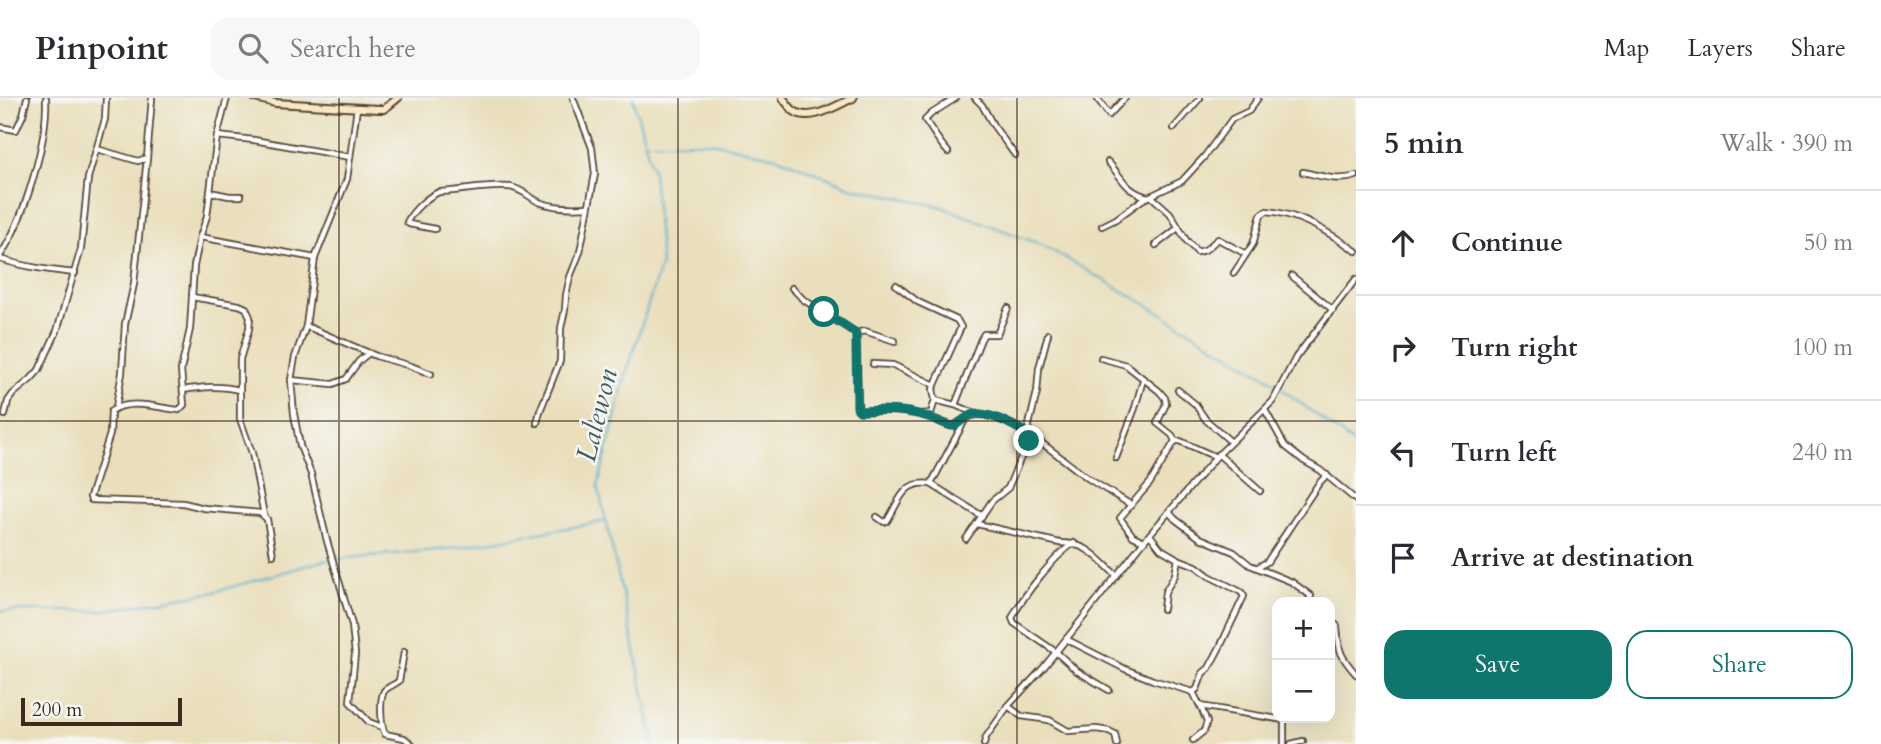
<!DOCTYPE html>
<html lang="en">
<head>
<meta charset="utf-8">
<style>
	:root { --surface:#fff; --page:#f7f7f7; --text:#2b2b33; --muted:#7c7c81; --line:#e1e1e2; --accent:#0f766e }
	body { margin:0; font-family:Cardo,serif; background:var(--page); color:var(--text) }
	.controls { position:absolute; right:21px; bottom:21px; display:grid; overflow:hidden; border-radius:14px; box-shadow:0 7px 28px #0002 }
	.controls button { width:63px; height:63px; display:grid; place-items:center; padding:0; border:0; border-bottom:2px solid var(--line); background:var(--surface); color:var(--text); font:35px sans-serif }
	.scale { position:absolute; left:21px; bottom:18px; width:161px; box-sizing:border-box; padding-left:7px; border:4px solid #3b2a1e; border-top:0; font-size:19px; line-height:24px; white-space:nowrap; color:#3b2a1e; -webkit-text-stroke:5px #f6f6f2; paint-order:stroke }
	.stop { position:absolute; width:21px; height:21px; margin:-16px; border:5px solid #0f766e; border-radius:50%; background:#fff }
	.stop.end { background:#0f766e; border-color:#fff; box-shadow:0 2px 7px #0008 }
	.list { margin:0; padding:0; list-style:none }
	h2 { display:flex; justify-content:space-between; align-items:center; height:91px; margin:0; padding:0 28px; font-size:30px }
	h2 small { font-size:23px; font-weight:400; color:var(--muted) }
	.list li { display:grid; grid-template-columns:46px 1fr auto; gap:21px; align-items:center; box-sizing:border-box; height:105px; padding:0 28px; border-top:2px solid var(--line) }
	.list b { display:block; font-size:26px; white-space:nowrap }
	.list em { font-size:23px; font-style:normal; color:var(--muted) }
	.actions { display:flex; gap:14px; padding:21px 28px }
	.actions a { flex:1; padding:16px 0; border:2px solid var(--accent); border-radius:21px; text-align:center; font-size:24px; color:var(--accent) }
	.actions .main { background:var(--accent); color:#fff }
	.icon { flex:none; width:38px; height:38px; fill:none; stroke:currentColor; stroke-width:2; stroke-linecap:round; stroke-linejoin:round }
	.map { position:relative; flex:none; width:1356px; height:646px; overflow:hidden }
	header { display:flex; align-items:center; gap:42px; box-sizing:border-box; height:98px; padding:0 35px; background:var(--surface); border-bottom:2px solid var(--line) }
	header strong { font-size:33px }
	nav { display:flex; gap:38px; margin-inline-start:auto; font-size:24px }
	.search { width:490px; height:63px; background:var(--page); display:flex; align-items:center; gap:18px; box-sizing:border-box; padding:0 24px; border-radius:21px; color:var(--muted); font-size:26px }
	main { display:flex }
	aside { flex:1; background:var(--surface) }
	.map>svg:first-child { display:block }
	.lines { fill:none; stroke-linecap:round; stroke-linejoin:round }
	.stream { stroke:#46a9c6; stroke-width:2 }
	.street-casing { stroke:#554536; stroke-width:8 }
	.secondary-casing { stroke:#554536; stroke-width:10 }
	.street { stroke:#fff; stroke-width:4.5 }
	.secondary { stroke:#f8e8c3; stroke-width:6 }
	.route { stroke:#0f766e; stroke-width:9 }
	.grid { fill:none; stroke:#3b2a1e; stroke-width:2; stroke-opacity:0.55 }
	.labels { text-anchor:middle; stroke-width:5; stroke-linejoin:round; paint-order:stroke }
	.water-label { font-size:28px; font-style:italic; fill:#3f5d61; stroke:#f6f6f2 }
</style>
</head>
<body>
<header>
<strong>Pinpoint</strong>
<div class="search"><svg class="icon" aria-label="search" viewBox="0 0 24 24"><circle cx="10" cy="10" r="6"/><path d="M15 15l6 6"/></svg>Search here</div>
<nav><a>Map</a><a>Layers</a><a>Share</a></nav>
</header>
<main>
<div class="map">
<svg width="1356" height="646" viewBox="0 0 1356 646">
	<rect width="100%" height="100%" fill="#f6f6f2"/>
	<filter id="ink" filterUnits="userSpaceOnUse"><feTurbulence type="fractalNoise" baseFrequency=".0143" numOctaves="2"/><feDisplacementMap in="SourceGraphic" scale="14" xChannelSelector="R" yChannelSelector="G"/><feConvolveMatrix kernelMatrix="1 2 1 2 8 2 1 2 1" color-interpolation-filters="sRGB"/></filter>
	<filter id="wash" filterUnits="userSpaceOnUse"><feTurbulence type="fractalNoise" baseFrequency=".00686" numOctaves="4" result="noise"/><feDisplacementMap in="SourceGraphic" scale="28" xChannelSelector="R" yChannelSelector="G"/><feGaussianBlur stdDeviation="1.57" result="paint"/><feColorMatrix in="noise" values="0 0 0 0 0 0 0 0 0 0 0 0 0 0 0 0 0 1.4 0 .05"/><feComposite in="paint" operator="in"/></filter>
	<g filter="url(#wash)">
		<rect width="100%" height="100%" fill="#eadfbc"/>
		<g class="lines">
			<g class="stream">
				<path d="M633,0L653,74L661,166L625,280L598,388L629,524L654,646"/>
				<path d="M645,44H712L780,60L850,89L939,108L1042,147L1144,205L1266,279L1356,347"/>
				<path d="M0,513H101L214,494L326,462L448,451L606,423"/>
			</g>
		</g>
	</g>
	<g filter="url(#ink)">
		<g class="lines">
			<defs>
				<g id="street">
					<path d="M227,0L217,38L207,118L200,139L194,168L190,231L181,272L184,307L179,312C158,310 130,300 111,313L110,336L90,399L91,402L183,405L204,410L260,415L267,421L273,457"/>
					<path d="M975,0L982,7L993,27L1015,57"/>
					<path d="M1097,0L1109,17L1125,0"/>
					<path d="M357,10L347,81L315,160L306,228L295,259L291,282L294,316L300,348L311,376L327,443L352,527L355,556L350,604L369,624L382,629"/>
					<path d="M0,29L16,32L23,17L27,0"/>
					<path d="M1174,30L1200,0"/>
					<path d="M217,38L254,42L350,59"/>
					<path d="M97,51L138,63L147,60L152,0"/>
					<path d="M948,54C938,43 933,33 925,22L931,16L956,0"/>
					<path d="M1108,64C1123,80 1125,93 1148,99"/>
					<path d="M1303,74C1321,78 1338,84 1356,78"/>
					<path d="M210,94L229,98H241"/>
					<path d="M1151,98L1170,115L1186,142L1197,154L1205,152L1218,141L1246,156"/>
					<path d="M1102,128L1116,121L1142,102L1182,83L1204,59L1232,21L1249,13L1258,0"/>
					<path d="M435,131L409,126L407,124C413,112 427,99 439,94C462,93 486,87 510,89C522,91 529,99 539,104C554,110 573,110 588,109"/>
					<path d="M200,139L315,160"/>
					<path d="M1156,147L1178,130"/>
					<path d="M0,158C24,122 48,43 46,0"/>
					<path d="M0,161C25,169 49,172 75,175"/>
					<path d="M1234,175L1253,146L1261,117L1266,113C1299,115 1330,135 1356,153"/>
					<path d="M1292,178L1333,212"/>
					<path d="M896,187L918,204L957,222L961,229L933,291L935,302L931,315L922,316"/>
					<path d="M792,190L804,202L856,235"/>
					<path d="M192,199L239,207L246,210L250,219L249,231L240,261V321L252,355L264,417"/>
					<path d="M306,228L376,258L411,268L431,276"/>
					<path d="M895,243L865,233L856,235L858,311L860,313C887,312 904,312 930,319C937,321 943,326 950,328C961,330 966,314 984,317C1024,325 1057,358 1089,381C1103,390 1117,398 1131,407L1120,420L1133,438L1144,443"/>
					<path d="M1101,260L1126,267L1159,293L1165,300L1166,306L1157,325L1172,337L1175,343"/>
					<path d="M873,266L893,267L935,287"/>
					<path d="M291,282L333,286L346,281L359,263L369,255"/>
					<path d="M183,292C202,289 220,287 239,292"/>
					<path d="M1178,292L1195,306L1206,322L1230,343"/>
					<path d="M935,302L955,307"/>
					<path d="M116,309L122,275L125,226L134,186L147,60"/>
					<path d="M1265,312L1285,348L1304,363L1320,372L1356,402"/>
					<path d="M977,316L955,307L981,241L984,236H997L1008,210"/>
					<path d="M5,317L8,303L13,296L31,281L39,272L57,233L81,151L88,80L105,21L106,0"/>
					<path d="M537,325L540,313L560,263L561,230L565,212L566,197L570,179L580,154L595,76L592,50L573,0"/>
					<path d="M1027,335L1037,294L1039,270L1048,236"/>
					<path d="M1218,356L1260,393"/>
					<path d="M1116,360L1135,310L1143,282"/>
					<path d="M931,386L965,322"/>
					<path d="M1131,407L1150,385L1175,343H1180L1216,359"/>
					<path d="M1169,414L1175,421L1200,440L1234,454L1250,467L1292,484L1311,498L1308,504"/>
					<path d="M877,419L884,424L887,423C900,403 902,382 931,386L982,418"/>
					<path d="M977,426L1060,445C1088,445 1096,459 1116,477"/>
					<path d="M1150,437L1161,451L1178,461L1196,468L1209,478L1241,494L1244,498L1220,549L1209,570L1203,575L1197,591L1193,594"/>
					<path d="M966,441L992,403L1008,390L1027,345L1033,340"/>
					<path d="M1074,445C1054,458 1023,498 1012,520L1014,525L1056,554L1077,573L1109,592"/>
					<path d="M1258,469L1267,464L1319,385L1327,377"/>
					<path d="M1163,511L1165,494L1175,477L1178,461"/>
					<path d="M1330,522L1337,528C1339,553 1339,557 1356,576"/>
					<path d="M1066,541L1125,571L1153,582L1193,594L1200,608L1284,622V646"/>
					<path d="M404,554L399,583C396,586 387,589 384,593C379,602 381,628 385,636L404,640L412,646"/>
					<path d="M1008,608L1021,618L1049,622L1068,633L1096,631L1109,633L1115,636L1117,646"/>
					<path d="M1193,642L1204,633L1207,624L1201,609"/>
					<path d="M984,646L986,639L1008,608L1044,569L1144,443L1216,359L1273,303L1296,259L1356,181"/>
					<path d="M1291,646L1303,643"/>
				</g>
				<g id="secondary">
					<path d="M255,0L275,5L379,11H384L398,0"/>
					<path d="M783,0C786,4 790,10 794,13C810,25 837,7 853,0"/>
				</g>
			</defs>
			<use href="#street" class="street-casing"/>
			<use href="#secondary" class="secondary-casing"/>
			<use href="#street" class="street"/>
			<use href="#secondary" class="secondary"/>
		</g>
	</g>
	<g class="lines" filter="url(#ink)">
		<path class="route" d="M824,214L856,235L857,310L860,313C882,312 901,311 922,317C933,320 943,326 954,328C960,325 966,318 974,316C992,314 1019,330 1033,340L1029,343"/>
	</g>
	<path class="grid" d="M339,0V646M678,0V646M1017,0V646M0,323H1356"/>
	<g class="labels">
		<g class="water-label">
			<text transform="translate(596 317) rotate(-76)" y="10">Lalewon</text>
		</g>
	</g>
</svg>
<div class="controls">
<button>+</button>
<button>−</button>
</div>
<div class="scale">200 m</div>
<div class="stop" style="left:824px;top:214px"></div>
<div class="stop end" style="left:1029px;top:343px"></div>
</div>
<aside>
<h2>5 min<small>Walk · 390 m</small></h2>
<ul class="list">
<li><svg class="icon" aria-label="ahead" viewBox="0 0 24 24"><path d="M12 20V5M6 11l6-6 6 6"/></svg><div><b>Continue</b></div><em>50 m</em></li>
<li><svg class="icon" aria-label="right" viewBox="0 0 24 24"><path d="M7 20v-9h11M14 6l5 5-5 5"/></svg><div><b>Turn right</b></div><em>100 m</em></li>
<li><svg class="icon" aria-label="left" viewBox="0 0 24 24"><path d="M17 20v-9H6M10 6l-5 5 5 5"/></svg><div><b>Turn left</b></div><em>240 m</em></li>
<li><svg class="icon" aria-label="arrive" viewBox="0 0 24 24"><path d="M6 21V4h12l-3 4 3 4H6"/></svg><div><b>Arrive at destination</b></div></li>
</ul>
<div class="actions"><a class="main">Save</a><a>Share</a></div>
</aside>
</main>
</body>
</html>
